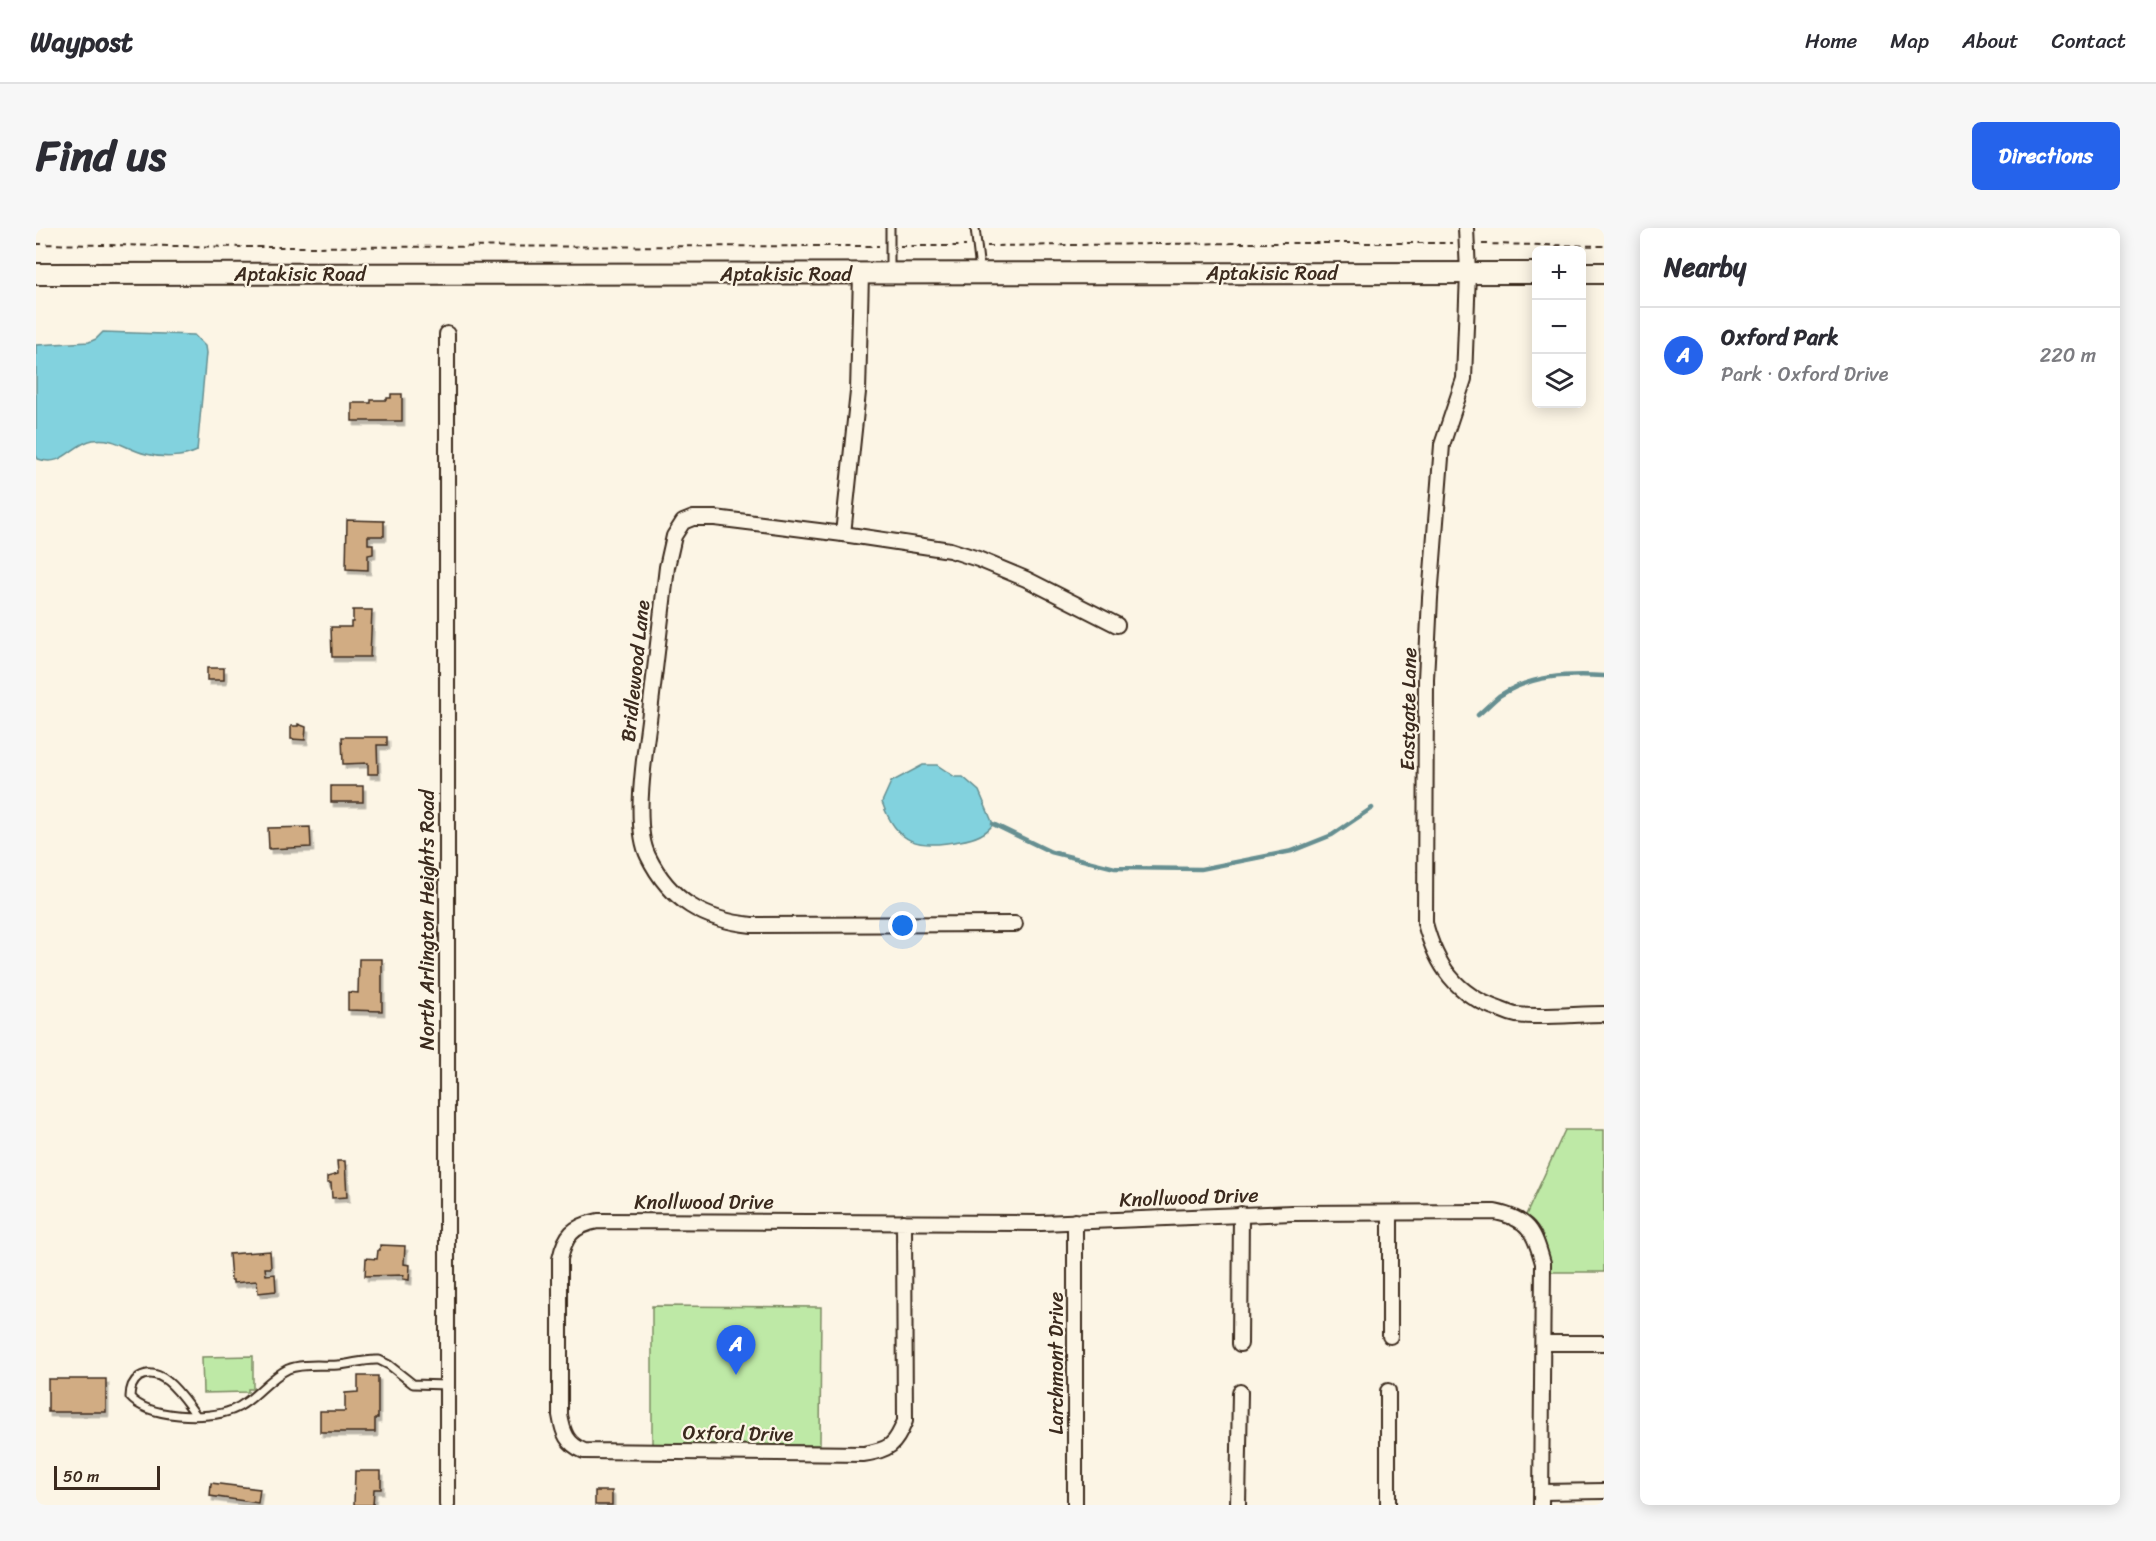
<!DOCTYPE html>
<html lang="en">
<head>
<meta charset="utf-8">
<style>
	:root { --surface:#fff; --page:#f7f7f7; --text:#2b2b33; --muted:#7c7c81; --line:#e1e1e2; --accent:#2563eb }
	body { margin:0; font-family:Sriracha,sans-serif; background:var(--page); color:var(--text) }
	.controls { position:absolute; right:18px; top:18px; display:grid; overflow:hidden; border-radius:9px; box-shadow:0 3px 15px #0003 }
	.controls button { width:54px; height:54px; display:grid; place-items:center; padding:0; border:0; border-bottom:2px solid var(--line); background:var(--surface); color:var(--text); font:30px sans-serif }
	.scale { position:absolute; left:18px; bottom:15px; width:106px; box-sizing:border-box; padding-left:6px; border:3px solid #3b2a1e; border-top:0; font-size:16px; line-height:21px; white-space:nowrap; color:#3b2a1e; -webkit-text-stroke:4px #fcf5e5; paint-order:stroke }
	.you { position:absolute; left:867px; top:698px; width:21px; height:21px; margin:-15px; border:4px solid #fff; border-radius:50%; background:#1a73e8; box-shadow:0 0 0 9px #1a73e833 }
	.badge { display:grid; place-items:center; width:39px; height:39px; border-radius:50%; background:var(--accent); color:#fff; font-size:20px; font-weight:700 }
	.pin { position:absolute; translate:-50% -50px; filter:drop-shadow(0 2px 3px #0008) }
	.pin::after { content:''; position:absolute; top:32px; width:21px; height:18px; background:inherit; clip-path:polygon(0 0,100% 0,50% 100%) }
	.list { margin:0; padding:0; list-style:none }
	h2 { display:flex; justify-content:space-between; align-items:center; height:78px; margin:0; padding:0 24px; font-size:26px }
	h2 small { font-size:20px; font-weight:400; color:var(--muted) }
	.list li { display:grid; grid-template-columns:39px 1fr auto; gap:18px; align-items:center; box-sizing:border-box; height:96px; padding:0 24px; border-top:2px solid var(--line) }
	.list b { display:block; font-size:22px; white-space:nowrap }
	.list p { margin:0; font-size:20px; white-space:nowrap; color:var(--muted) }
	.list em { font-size:20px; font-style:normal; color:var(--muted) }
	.icon { flex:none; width:33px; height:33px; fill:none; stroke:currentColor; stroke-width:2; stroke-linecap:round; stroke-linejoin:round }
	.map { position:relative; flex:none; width:1568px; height:1277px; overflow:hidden; border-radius:9px }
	header { display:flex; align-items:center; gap:36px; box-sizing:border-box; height:84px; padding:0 30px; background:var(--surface); border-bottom:2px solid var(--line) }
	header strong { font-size:28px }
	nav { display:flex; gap:33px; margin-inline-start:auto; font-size:21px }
	.intro { display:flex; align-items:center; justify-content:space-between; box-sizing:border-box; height:144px; padding:0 36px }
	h1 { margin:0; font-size:42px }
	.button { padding:15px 27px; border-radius:9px; background:var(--accent); color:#fff; font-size:21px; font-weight:700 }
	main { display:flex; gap:36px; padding:0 36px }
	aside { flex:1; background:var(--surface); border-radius:9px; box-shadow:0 3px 15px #0003 }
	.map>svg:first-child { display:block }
	.green { fill:#bee9a6; stroke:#7c8a62; stroke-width:1.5 }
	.water { fill:#82d2de; stroke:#668f91; stroke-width:1.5 }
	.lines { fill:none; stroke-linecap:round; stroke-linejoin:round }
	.stream { stroke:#668f91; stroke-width:4.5 }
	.building { fill:#d1ac83; stroke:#3b2a1e; stroke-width:1.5; filter:url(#shadow) }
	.service-casing { stroke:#3b2a1e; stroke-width:11 }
	.minor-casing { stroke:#3b2a1e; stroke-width:18 }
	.secondary-casing { stroke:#3b2a1e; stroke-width:24 }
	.path { stroke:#3b2a1e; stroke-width:2; stroke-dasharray:6 4.5; stroke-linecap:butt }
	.service { stroke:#fcf5e5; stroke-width:7 }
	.minor { stroke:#fcf5e5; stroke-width:14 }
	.secondary { stroke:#fcf5e5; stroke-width:20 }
	.labels { text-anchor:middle; stroke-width:4.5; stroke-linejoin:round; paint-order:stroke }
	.street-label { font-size:20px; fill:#3b2a1e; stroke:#fcf5e5 }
</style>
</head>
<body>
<header>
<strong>Waypost</strong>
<nav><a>Home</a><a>Map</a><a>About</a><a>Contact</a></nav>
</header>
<div class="intro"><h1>Find us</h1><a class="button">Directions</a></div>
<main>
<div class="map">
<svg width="1568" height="1277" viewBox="0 0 1568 1277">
	<defs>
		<filter id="shadow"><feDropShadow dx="2.5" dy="4.5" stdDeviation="0" flood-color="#0004"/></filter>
	</defs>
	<rect width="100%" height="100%" fill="#fcf5e5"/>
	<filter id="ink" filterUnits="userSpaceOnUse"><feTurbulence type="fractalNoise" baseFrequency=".0167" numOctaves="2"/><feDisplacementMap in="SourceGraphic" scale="12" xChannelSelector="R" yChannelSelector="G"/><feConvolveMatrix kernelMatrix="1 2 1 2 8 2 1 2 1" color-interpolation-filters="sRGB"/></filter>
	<g filter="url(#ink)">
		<g class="green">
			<path d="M1529,902H1568V1044H1513L1506,1008L1490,987Z"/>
			<path d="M616,1078L785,1079L784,1217L616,1216Z"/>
			<path d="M217,1128V1161H212V1164L167,1165L166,1129Z"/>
		</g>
		<g class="water">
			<path d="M67,104L158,107L169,118L170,125L161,223C147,230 125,230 110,226C89,221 80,209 57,212C35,216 28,240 2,231L0,227V117L53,114L60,111Z"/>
			<path d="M887,537H901L919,549H927L943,563L957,596C950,607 937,611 924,613C883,621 861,617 846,574L855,554Z"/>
		</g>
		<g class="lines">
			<g class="stream">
				<path d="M1442,487C1449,481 1456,474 1463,468C1495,447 1531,446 1568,448"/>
				<path d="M957,596L1015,624L1079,640L1165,641L1256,623L1296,607L1336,580"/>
			</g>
		</g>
		<g class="building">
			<path d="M355,166H366V193H316V175H335V172H351V170H355Z"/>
			<path d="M311,292L348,293V308H332V316H337V326L332,327V342L310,341Z"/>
			<path d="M317,382H336L334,429H296L295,399H315V394H317Z"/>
			<rect x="171" y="440" width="17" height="12"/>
			<path d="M262,496L270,499L269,512L255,511V498H262Z"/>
			<path d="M306,509H351V517H341L342,546H332V535L307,536Z"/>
			<rect x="295" y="558" width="32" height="16"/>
			<path d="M274,599L275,619L233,621L232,600Z"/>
			<path d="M323,731H346V783L312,782V764L322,765Z"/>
			<path d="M301,933H309L311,969L296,970L295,955H291V949L302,946Z"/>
			<path d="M344,1017L369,1018L368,1036L374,1037L373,1052L367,1051L368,1047L329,1048L330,1030L341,1031L342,1022H344Z"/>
			<path d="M234,1023L235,1040H229L230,1047L239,1046L240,1063L222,1065L221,1053L197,1055V1052H195L193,1026Z"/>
			<path d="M322,1148H342V1190H339V1204H284V1183H309V1165L322,1164Z"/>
			<rect x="12" y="1151" width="58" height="33"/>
			<path d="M319,1243H345V1261H338L337,1277H318Z"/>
			<path d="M175,1255L224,1261L222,1275L174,1268Z"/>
			<rect x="559" y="1263" width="17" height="14"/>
		</g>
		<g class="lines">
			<defs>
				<g id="service">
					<path d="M854,0V43"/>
					<path d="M939,0L944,42"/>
					<path d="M160,1187C148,1172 127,1135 103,1149C96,1154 94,1161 94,1169C112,1190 172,1192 196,1182C217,1174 231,1151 252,1141C266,1135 287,1138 302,1137C316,1136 329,1131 343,1132L353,1137L377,1156L411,1157"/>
				</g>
				<g id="minor">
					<path d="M1430,0L1432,45L1428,151L1406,217L1394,370L1390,451L1389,695C1400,737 1420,767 1463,781C1468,783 1475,786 1480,787C1506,790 1542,786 1568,786"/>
					<path d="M807,306L822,164L825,46"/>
					<path d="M979,696L716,697C668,692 634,673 612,628C596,596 610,520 614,484C620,436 625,387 631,339L638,308L647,294L657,290H679L807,306L914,322L942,331L990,351L1081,397"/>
					<path d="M1354,985V1108"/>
					<path d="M1039,993V1277"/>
					<path d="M868,994L869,1193C859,1218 854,1221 828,1226L548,1223C531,1216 527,1205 524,1187V1031C529,1007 537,998 562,993L1005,995L1256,985L1459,984C1493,991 1498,1003 1507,1035L1505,1277"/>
					<path d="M1507,1115H1568"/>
					<path d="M1204,1116L1205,986"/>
					<path d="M1352,1163V1277"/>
					<path d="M1506,1264L1568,1263"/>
					<path d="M411,1277V106"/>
					<path d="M1202,1277L1204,1164"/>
				</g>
				<g id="secondary">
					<path d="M1546,45H1568"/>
					<path d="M0,46L1500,45"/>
				</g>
			</defs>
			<use href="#service" class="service-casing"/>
			<use href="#minor" class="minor-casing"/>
			<use href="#secondary" class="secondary-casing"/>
			<g class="path">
				<path d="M0,16L210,19L843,18"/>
				<path d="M1446,16L1568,18"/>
				<path d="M864,18H930"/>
				<path d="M951,18L1205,15H1416"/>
			</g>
			<use href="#service" class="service"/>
			<use href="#minor" class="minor"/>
			<use href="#secondary" class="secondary"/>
		</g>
	</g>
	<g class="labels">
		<g class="street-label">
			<text x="1236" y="52">Aptakisic Road</text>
			<text x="264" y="53">Aptakisic Road</text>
			<text x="750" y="53">Aptakisic Road</text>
			<text transform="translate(599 443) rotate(-84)" y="7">Bridlewood Lane</text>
			<text transform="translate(1372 481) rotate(-89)" y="7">Eastgate Lane</text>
			<text transform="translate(391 692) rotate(-90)" y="7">North Arlington Heights Road</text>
			<text transform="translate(1153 969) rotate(-2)" y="7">Knollwood Drive</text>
			<text x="668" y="981">Knollwood Drive</text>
			<text transform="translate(1020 1135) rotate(-90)" y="7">Larchmont Drive</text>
			<text transform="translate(702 1205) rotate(1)" y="7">Oxford Drive</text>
		</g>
	</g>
</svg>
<div class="controls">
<button>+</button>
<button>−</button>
<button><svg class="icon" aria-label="layers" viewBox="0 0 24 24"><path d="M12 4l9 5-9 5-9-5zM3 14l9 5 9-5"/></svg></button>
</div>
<div class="scale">50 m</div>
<div class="you"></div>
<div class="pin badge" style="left:700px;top:1147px">A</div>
</div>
<aside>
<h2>Nearby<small></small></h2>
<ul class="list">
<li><span class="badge">A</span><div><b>Oxford Park</b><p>Park · Oxford Drive</p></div><em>220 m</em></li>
</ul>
</aside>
</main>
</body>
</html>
